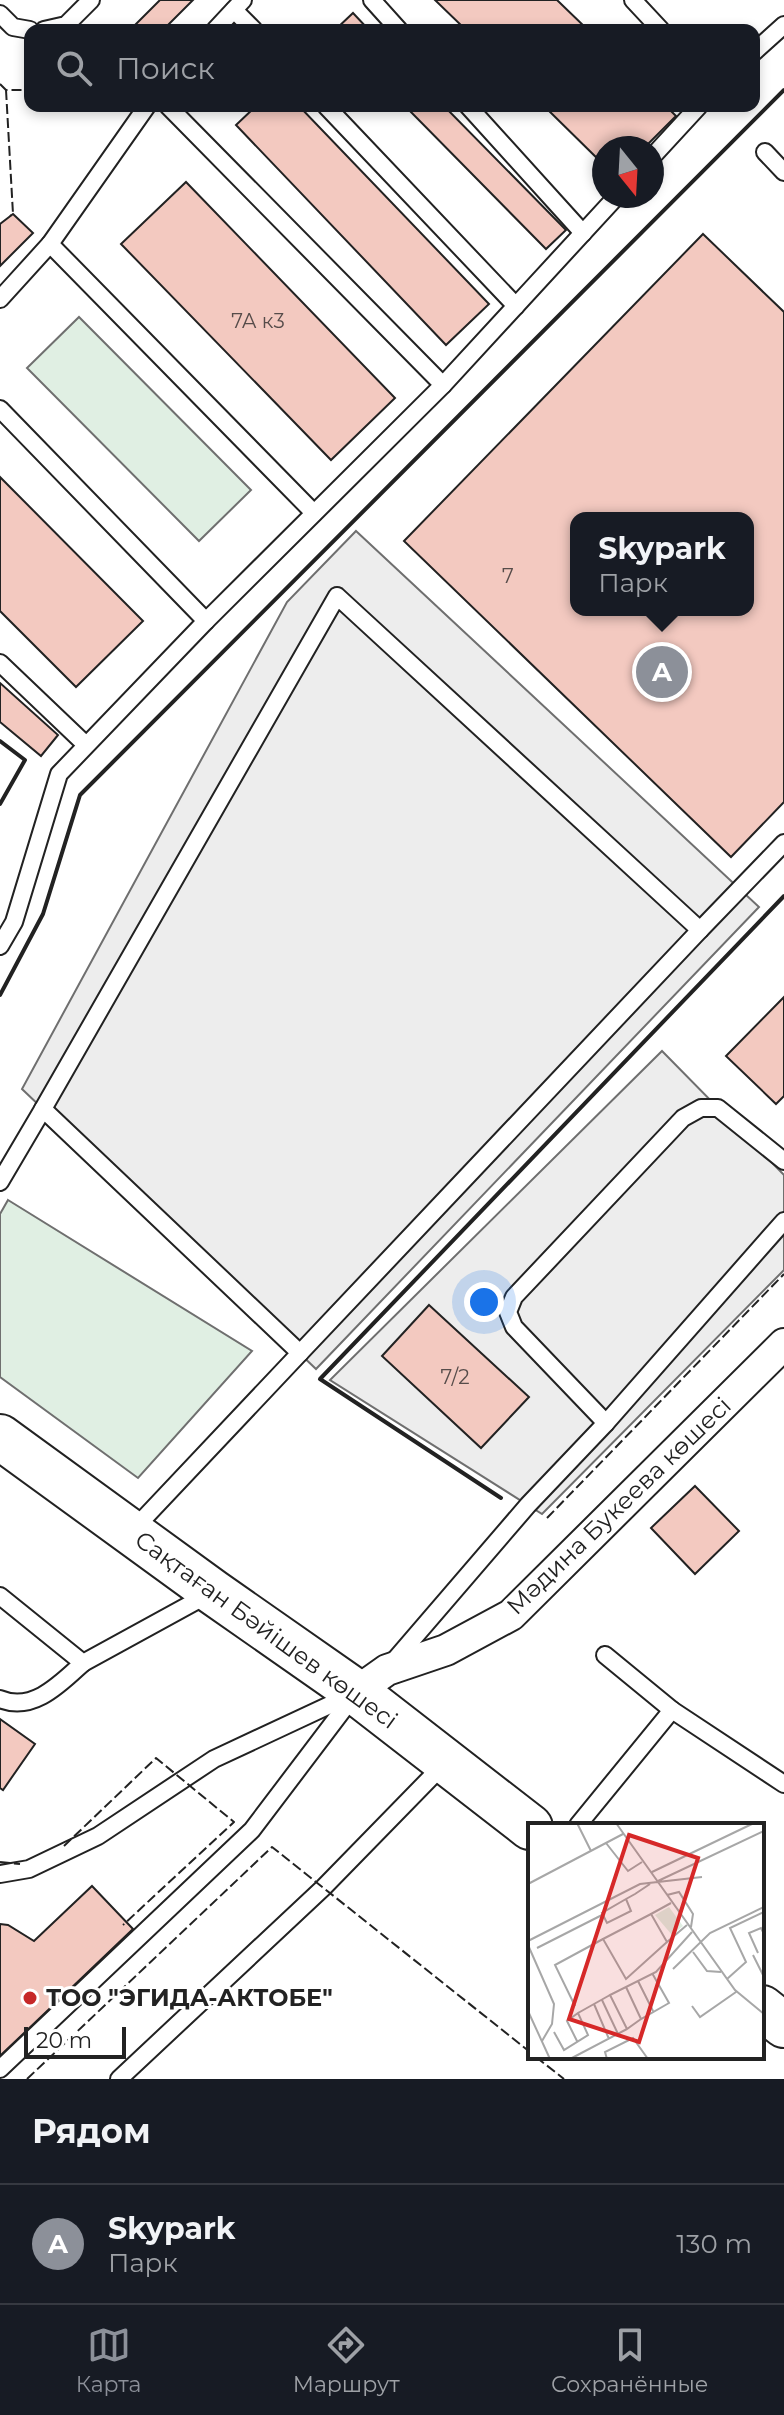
<!DOCTYPE html>
<html lang="ru">
<head>
<meta charset="utf-8">
<style>
	:root { --surface:#171b24; --page:#20242c; --text:#f1f3f6; --muted:#9ea1a6; --line:#363941; --accent:#8c9099 }
	body { margin:0; font-family:Montserrat,sans-serif; background:var(--page); color:var(--text) }
	.compass { position:absolute; left:592px; top:136px; width:72px; height:72px; border-radius:50%; background:var(--surface); box-shadow:0 4px 12px #0003; rotate:162deg }
	.scale { position:absolute; left:24px; bottom:20px; width:102px; box-sizing:border-box; padding-left:8px; border:4px solid #222; border-top:0; font-size:22px; line-height:28px; white-space:nowrap; color:#222; -webkit-text-stroke:6px #fff; paint-order:stroke }
	.you { position:absolute; left:484px; top:1302px; width:28px; height:28px; margin:-20px; border:6px solid #fff; border-radius:50%; background:#1a73e8; box-shadow:0 0 0 12px #1a73e833 }
	.badge { display:grid; place-items:center; width:52px; height:52px; border-radius:50%; background:var(--accent); color:#fff; font-size:26px; font-weight:700 }
	.pin { position:absolute; translate:-50% -50%; border:4px solid #fff; box-shadow:0 2px 8px #0006 }
	.popup { position:absolute; left:570px; top:512px; width:184px; height:104px; box-sizing:border-box; display:grid; place-content:center; border-radius:16px; background:var(--surface); filter:drop-shadow(0 2px 6px #0005); font-size:26px; white-space:nowrap; color:var(--muted) }
	.popup b { font-size:30px; color:var(--text) }
	.popup::after { content:''; position:absolute; left:50%; top:100%; margin-left:-16px; border:16px solid transparent; border-top-color:var(--surface) }
	.list { margin:0; padding:0; list-style:none }
	h2 { display:flex; justify-content:space-between; align-items:center; height:104px; margin:0; padding:0 32px; font-size:34px }
	h2 small { font-size:26px; font-weight:400; color:var(--muted) }
	.list li { display:grid; grid-template-columns:52px 1fr auto; gap:24px; align-items:center; box-sizing:border-box; height:120px; padding:0 32px; border-top:2px solid var(--line) }
	.list b { display:block; font-size:30px; white-space:nowrap }
	.list p { margin:0; font-size:26px; white-space:nowrap; color:var(--muted) }
	.list em { font-size:26px; font-style:normal; color:var(--muted) }
	.icon { flex:none; width:44px; height:44px; fill:none; stroke:currentColor; stroke-width:2; stroke-linecap:round; stroke-linejoin:round }
	.map { position:relative; flex:none; width:784px; height:2079px; overflow:hidden }
	.search { position:absolute; background:var(--surface); box-shadow:0 4px 12px #0003; left:24px; right:24px; top:24px; height:88px; display:flex; align-items:center; gap:20px; box-sizing:border-box; padding:0 28px; border-radius:16px; color:var(--muted); font-size:30px }
	.sheet { height:224px; background:var(--surface) }
	nav { display:flex; justify-content:space-around; align-items:center; box-sizing:border-box; height:112px; border-top:2px solid var(--line); background:var(--surface); font-size:22px; color:var(--muted) }
	nav a { display:grid; justify-items:center; gap:4px }
	nav .on { color:var(--accent) }
	.map>svg:first-child { display:block }
	.green { fill:#e0efe3; stroke:#6f6f6f; stroke-width:2 }
	.parking { fill:#ededed; stroke:#6f6f6f; stroke-width:2 }
	.building { fill:#f3c9c0; stroke:#222; stroke-width:2; fill-rule:evenodd }
	.lines { fill:none; stroke-linecap:round; stroke-linejoin:round }
	.service-casing { stroke:#222; stroke-width:20 }
	.minor-casing { stroke:#222; stroke-width:34 }
	.primary-casing { stroke:#222; stroke-width:48 }
	.service { stroke:#fff; stroke-width:16 }
	.minor { stroke:#fff; stroke-width:30 }
	.primary { stroke:#fff; stroke-width:44 }
	.fence { stroke:#222; stroke-width:2; stroke-dasharray:10 4; stroke-linecap:butt }
	.wall { stroke:#222; stroke-width:4 }
	.poi-dot { fill:#c62828; stroke:#fff; stroke-width:3 }
	.labels { text-anchor:middle; stroke-width:6; stroke-linejoin:round; paint-order:stroke }
	.number-label { font-size:20px; fill:#564c4a }
	.street-label { font-size:24px; fill:#222; stroke:#fff }
	.poi-label { font-size:24px; font-weight:bold; fill:#222; stroke:#fff; text-anchor:start }
	.inset-road { fill:none; stroke:#a7a7a7; stroke-width:2 }
	.view { fill:#d62828; fill-opacity:0.15; stroke:#d62828; stroke-width:4 }
	.inset-edge { fill:none; stroke:#222; stroke-width:4 }
</style>
</head>
<body>
<div class="map">
<svg width="784" height="2079" viewBox="0 0 784 2079">
	<rect width="100%" height="100%" fill="#fff"/>
	<g class="green">
		<path d="M79,317L251,490L199,541L27,368Z"/>
		<path d="M8,1200L252,1351L138,1478L0,1377V1214Z"/>
	</g>
	<g class="parking">
		<path d="M356,531L759,907L316,1369L22,1089L287,602Z"/>
		<path d="M662,1051L784,1175V1270L542,1514L330,1380Z"/>
	</g>
	<g class="building">
		<path d="M160,0H193L163,30H130Z"/>
		<path d="M435,0H557L588,30H466Z"/>
		<path d="M353,13L369,30H335Z"/>
		<path d="M256,106H299L489,304L446,345L236,125Z"/>
		<path d="M405,106H444L566,230L546,249Z"/>
		<path d="M544,106H666L676,116L644,148H604V165Z"/>
		<path d="M186,182L395,398L331,460L121,244Z"/>
		<path d="M13,214L33,233L0,266V224Z"/>
		<path d="M703,234L784,312V802L731,857L404,541ZM576,518H748V610H576Z"/>
		<path d="M0,477L143,621L76,687L0,611Z"/>
		<path d="M0,683L58,735L41,756L0,722Z"/>
		<path d="M784,997V1096L776,1104L726,1056Z"/>
		<path d="M429,1305L529,1397L481,1448L382,1356Z"/>
		<path d="M695,1486L739,1531L695,1574L651,1528Z"/>
		<path d="M0,1719L35,1744L3,1790L0,1788Z"/>
		<path d="M92,1886L133,1929L0,2056V1924L8,1925L34,1941Z"/>
	</g>
	<g class="lines">
		<defs>
			<g id="service">
				<path d="M372,0L399,30"/>
				<path d="M633,0L661,30"/>
				<path d="M234,10L254,30"/>
				<path d="M0,14L13,27L30,30"/>
				<path d="M44,30L66,25L91,0"/>
				<path d="M215,30L243,0"/>
				<path d="M754,52L784,25"/>
				<path d="M326,106L516,306"/>
				<path d="M468,106L583,233"/>
				<path d="M765,152L784,172"/>
				<path d="M652,157L699,106"/>
				<path d="M50,244L147,106"/>
				<path d="M0,299L50,244L314,513"/>
				<path d="M443,385L617,196"/>
				<path d="M0,409L206,621"/>
				<path d="M0,663L86,745"/>
				<path d="M700,930L784,843"/>
				<path d="M0,946L14,922L59,774L206,621L443,385L168,106"/>
				<path d="M43,1109L337,596L700,930L300,1353"/>
				<path d="M0,1182L43,1109L300,1353L132,1531"/>
				<path d="M606,1423L514,1327L508,1312L514,1297L683,1118L701,1108H718L784,1161"/>
				<path d="M0,1596L83,1663L209,1594"/>
				<path d="M605,1655L672,1710"/>
				<path d="M393,1662L528,1505L606,1423L784,1221"/>
				<path d="M0,1699C33,1713 61,1683 83,1663"/>
				<path d="M578,1825L672,1710L784,1784"/>
				<path d="M0,1874L29,1869L98,1836L214,1759L351,1695"/>
				<path d="M0,2069L252,1830L355,1694"/>
				<path d="M119,2079L323,1888L445,1763"/>
			</g>
			<path id="minor" d="M356,1692L387,1670L446,1650L511,1615L784,1344"/>
			<g id="primary">
				<path d="M0,1437L213,1592L356,1692L530,1827"/>
				<path d="M762,2008L784,2025"/>
			</g>
		</defs>
		<use href="#service" class="service-casing"/>
		<use href="#minor" class="minor-casing"/>
		<use href="#primary" class="primary-casing"/>
		<use href="#service" class="service"/>
		<use href="#minor" class="minor"/>
		<use href="#primary" class="primary"/>
		<g class="fence">
			<path d="M0,84L6,90H30"/>
			<path d="M6,90L13,214L10,216"/>
			<path d="M547,1518L784,1274"/>
			<path d="M64,1846L156,1758L234,1822L123,1925"/>
			<path d="M0,1862L20,1864"/>
			<path d="M536,2057L564,2079"/>
			<path d="M27,2079L272,1847L530,2052"/>
		</g>
		<g class="wall">
			<path d="M0,741L25,760L0,804"/>
			<path d="M0,995L43,914L80,795L784,90"/>
			<path d="M501,1498L320,1379L784,896"/>
		</g>
	</g>
	<circle class="poi-dot" cx="30" cy="1998" r="8"/>
	<g class="labels">
		<g class="number-label">
			<text x="258" y="328">7А к3</text>
			<text x="508" y="583">7</text>
			<text x="455" y="1384">7/2</text>
		</g>
		<g class="street-label">
			<text transform="translate(619 1506) rotate(-44)" y="8">Мәдина Букеева көшесі</text>
			<text transform="translate(266 1630) rotate(36)" y="8">Сақтаған Бәйішев көшесі</text>
		</g>
		<g class="poi-label">
			<text x="46" y="2006">ТОО "ЭГИДА-АКТОБЕ"</text>
		</g>
	</g>
	<g transform="translate(528 1823)">
		<rect width="236" height="236" fill="#fff"/>
		<path d="M141,84L155,103L144,112L127,92Z" fill="#e0efe3"/>
		<path class="inset-road" d="M49,0L63,28M88,0L207,167L236,191M78,20L100,48L114,39M124,49L226,0M130,58L236,8M0,61L95,11M139,72L151,69L165,91L163,104M98,76L103,88L79,100L74,90L98,76L107,71L122,61M143,80L123,91L139,119L159,102M123,91L75,116L98,156L139,119M0,118L112,61L174,54M0,122L26,181L24,201L14,218M9,125L74,92M165,129L179,148L193,149M230,130L221,110L233,105L236,111M225,132L236,154M145,146L182,110L236,84M199,156L218,139L202,105L236,89M110,158L125,188M98,164L113,196L141,180L124,150M74,177L90,211M66,181L81,216M47,183L27,142L75,116M164,183L172,194L208,169M0,188L22,236M50,190L82,172M113,196L99,206L82,172L128,149L164,109M26,209L36,227L60,212L50,190L39,198L49,218M42,236L99,206M79,236L77,229L105,215L120,236"/>
		<path class="view" d="M101,12L170,35L111,219L41,196Z"/>
		<rect width="236" height="236" class="inset-edge"/>
	</g>
</svg>
<svg class="compass" viewBox="-18 -18 36 36"><path d="M0-13l5 13h-10z" fill="#e53935"/><path d="M0 13l5-13h-10z" fill="#9ea1a6"/></svg>
<div class="scale">20 m</div>
<div class="you"></div>
<div class="pin badge" style="left:662px;top:672px">A</div>
<div class="popup"><b>Skypark</b>Парк</div>
<div class="search"><svg class="icon" aria-label="search" viewBox="0 0 24 24"><circle cx="10" cy="10" r="6"/><path d="M15 15l6 6"/></svg>Поиск</div>
</div>
<section class="sheet">
<h2>Рядом<small></small></h2>
<ul class="list">
<li><span class="badge">A</span><div><b>Skypark</b><p>Парк</p></div><em>130 m</em></li>
</ul>
</section>
<nav>
<a class="on"><svg class="icon" aria-label="map" viewBox="0 0 24 24"><path d="M3 6l6-2 6 2 6-2v14l-6 2-6-2-6 2zM9 4v14M15 6v14"/></svg>Карта</a>
<a><svg class="icon" aria-label="directions" viewBox="0 0 24 24"><path d="M12 3l9 9-9 9-9-9zM9 14v-3h6M13 9l2 2-2 2"/></svg>Маршрут</a>
<a><svg class="icon" aria-label="saved" viewBox="0 0 24 24"><path d="M7 4h10v16l-5-4-5 4z"/></svg>Сохранённые</a>
</nav>
</body>
</html>
